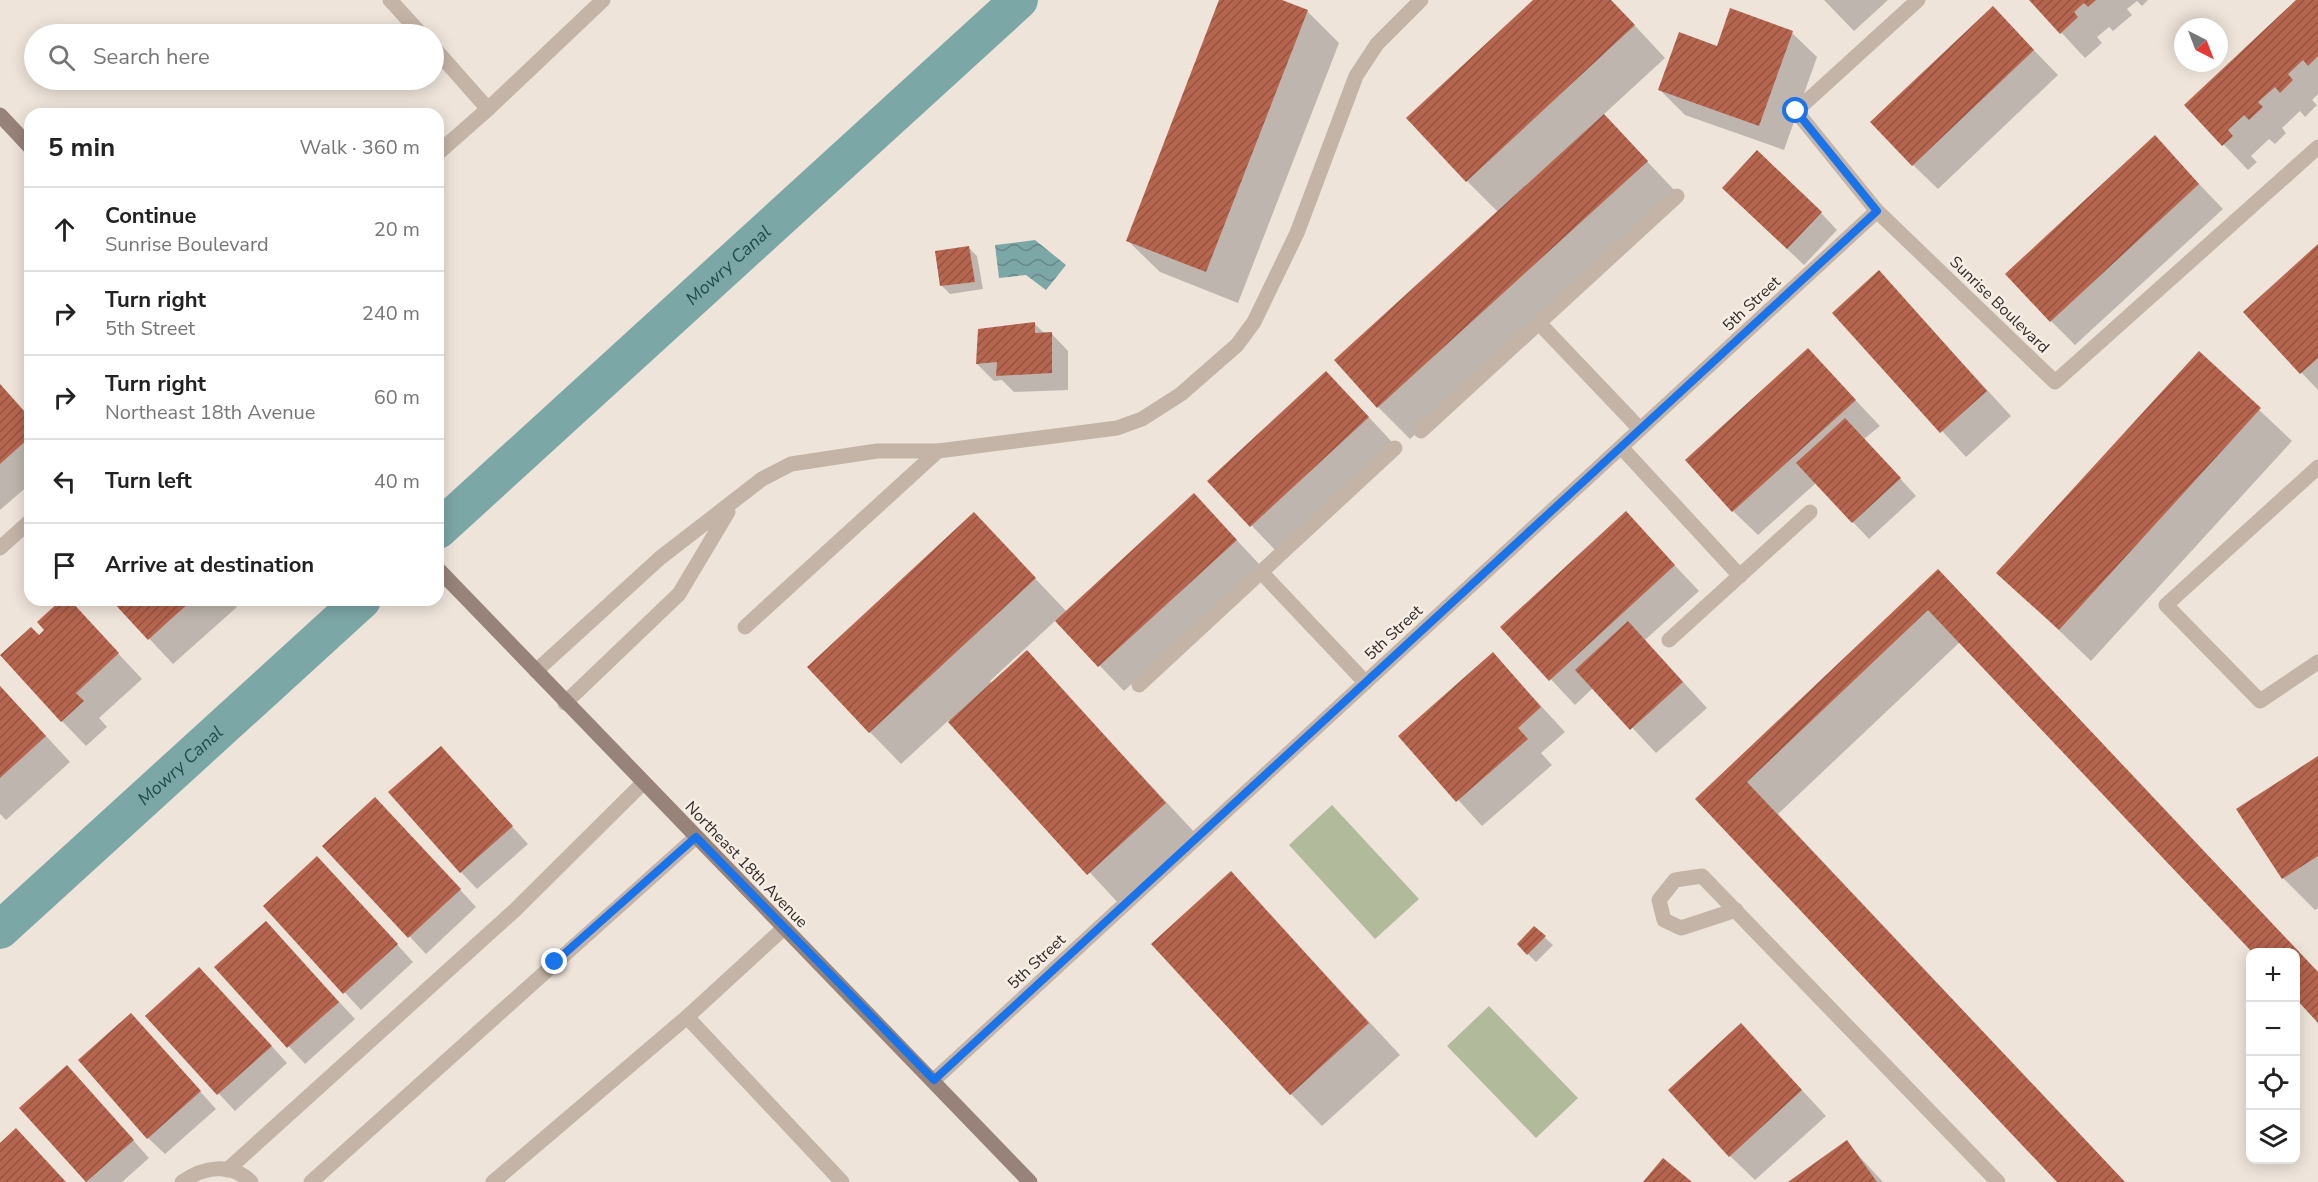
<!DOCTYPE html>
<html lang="en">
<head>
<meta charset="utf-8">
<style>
	:root { --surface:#fff; --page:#f2f2f2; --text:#222; --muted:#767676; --line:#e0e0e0 }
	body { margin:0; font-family:"Nunito Sans",sans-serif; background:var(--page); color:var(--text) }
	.controls { position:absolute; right:18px; bottom:18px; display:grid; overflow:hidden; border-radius:12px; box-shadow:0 3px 15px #0003 }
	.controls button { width:54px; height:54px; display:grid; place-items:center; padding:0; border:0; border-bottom:2px solid var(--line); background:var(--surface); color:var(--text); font:30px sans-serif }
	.compass { position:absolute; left:2174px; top:18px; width:54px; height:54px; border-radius:50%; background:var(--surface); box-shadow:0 3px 15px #0003; rotate:138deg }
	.stop { position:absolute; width:18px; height:18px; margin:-14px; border:4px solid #1a73e8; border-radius:50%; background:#fff }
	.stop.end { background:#1a73e8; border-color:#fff; box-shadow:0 2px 6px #0008 }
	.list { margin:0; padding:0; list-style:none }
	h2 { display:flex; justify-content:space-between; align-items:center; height:78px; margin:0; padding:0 24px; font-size:26px }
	h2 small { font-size:20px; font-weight:400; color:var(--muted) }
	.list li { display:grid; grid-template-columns:39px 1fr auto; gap:18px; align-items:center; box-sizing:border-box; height:84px; padding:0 24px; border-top:2px solid var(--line) }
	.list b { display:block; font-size:22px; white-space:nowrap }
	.list p { margin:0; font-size:20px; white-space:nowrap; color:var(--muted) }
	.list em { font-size:20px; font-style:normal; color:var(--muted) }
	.icon { flex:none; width:33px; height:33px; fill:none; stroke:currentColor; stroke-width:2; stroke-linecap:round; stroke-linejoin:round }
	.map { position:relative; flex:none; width:2318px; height:1182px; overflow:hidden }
	.search { position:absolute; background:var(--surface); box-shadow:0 3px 15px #0003; left:24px; top:24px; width:420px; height:66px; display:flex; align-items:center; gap:15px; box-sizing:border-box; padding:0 21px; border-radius:33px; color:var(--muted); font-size:22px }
	.panel { position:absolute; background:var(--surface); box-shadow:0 3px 15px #0003; left:24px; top:108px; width:420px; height:498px; border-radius:18px }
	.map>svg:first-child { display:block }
	.grass { fill:#b1bb9c }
	.water { fill:url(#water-waves) }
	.shadow { fill:#0003 }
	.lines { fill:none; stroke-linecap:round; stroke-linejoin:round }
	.canal { stroke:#7ca7a7; stroke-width:38 }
	.building { fill:url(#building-hatch) }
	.lane { stroke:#c4b4a7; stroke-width:15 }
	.street { stroke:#c4b4a7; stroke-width:15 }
	.secondary { stroke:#978379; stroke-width:15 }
	.route { stroke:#1a73e8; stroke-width:8 }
	.labels { text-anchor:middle; stroke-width:5; stroke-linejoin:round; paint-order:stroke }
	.street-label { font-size:16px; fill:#322a27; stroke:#f6eee5 }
	.water-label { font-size:18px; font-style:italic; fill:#224c4e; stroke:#f6eee5 }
</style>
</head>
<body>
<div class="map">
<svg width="2318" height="1182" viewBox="0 0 2318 1182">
	<defs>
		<pattern id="water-waves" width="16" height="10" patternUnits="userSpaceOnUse" patternTransform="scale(1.5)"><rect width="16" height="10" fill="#7ca7a7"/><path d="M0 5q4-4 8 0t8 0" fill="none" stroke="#688"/></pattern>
		<pattern id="building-hatch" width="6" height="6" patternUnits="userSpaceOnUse" patternTransform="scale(1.5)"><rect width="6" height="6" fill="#b6654f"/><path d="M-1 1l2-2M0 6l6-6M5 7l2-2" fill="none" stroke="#955342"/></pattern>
	</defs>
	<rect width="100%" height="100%" fill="#eee4da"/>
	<g class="grass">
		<path d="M1332,805L1419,899L1375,939L1289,845Z"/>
		<path d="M1489,1006L1578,1098L1536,1138L1447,1046Z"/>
	</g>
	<path class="water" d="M1035,240L1066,265L1046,290L1026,275L999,278L995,245Z"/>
	<g class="shadow">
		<path d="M1220,0H1278L1307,11L1339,43L1238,303L1160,272L1128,241Z"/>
		<path d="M1535,0H1611L1665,58L1603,115L1678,194L1410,439L1378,407L1498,212L1467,181Z"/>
		<path d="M1824,0H1888L1854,31Z"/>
		<path d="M2031,0H2148L2142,6L2137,1L2127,9L2132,15L2113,31L2109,27L2097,37L2102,43L2085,58Z"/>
		<path d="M2298,0H2318V94L2312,100L2317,105L2305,117L2300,111L2282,128L2286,133L2275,144L2269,139L2251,156L2257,162L2248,170L2186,105Z"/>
		<path d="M1993,8L2058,75L1938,189L1913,165Z"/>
		<path d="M1792,33L1817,57L1784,150L1685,115L1660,90Z"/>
		<path d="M2155,138L2223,209L2075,345L2051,321Z"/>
		<path d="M1740,204L1821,213L1837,230L1804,265Z"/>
		<path d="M2318,246V390L2245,313Z"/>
		<path d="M969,248L977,256L983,289L950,294L941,285Z"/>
		<path d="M1879,272L2011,416L1966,457L1834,313Z"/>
		<path d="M1035,324L1045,334H1052L1068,351V390L1014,392L1002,380L994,381L977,364L980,331Z"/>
		<path d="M1808,350L1880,426L1864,439L1916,496L1869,539L1816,483L1758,535L1733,511Z"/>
		<path d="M2199,353L2292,441L2091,661L1998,572Z"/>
		<path d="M0,384L30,417V484L0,510Z"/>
		<path d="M1351,398L1393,443L1276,551L1209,481Z"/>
		<path d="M974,514L1067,612L1218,520L1260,565L1124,691L1056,620L990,681L992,684L1027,652L1197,835L1120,905L949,720L901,764L870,732Z"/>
		<path d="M1626,514L1699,591L1645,640L1707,708L1656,753L1594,687L1575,705L1502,627Z"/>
		<path d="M1938,572L2318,972V1021L2296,997V952H2254L1960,642L1778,814L2125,1182H2059L1697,800Z"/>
		<path d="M63,600H68L142,679L99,718L107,727L86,746L62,721L39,637L46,630Z"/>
		<path d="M113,600H231L237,607L173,664Z"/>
		<path d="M1493,654L1565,732L1541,753L1552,765L1482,826L1400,736Z"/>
		<path d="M0,686L70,762L6,820L0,814Z"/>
		<path d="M441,748L528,844L477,889L461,872Z"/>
		<path d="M2318,757V908L2315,910L2283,878Z"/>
		<path d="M392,816L476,907L426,954L325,846Z"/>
		<path d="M1231,873L1400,1055L1322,1126L1291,1094Z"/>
		<path d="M334,875L413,962L361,1010L265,906Z"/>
		<path d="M266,923L355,1019L305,1064L217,968Z"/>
		<path d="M1534,928L1553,945L1536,962L1528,954Z"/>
		<path d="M216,985L287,1063L235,1111L147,1016Z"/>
		<path d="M131,1015L216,1109L165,1154L148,1138Z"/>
		<path d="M1741,1025L1826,1116L1755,1180L1730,1156Z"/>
		<path d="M83,1084L149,1158L122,1182H86L21,1108Z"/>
		<path d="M1846,1142L1883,1182H1791Z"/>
	</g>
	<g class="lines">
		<g class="canal">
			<path id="s1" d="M438,530L1019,0"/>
			<path id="s2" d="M0,930L362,600"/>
		</g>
	</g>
	<g class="building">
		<path d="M1219,0H1282L1308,10L1206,272L1126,241Z"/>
		<path d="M1533,0H1611L1635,25L1466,182L1406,118Z"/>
		<path d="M2029,0H2096L2088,7L2084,3L2074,12L2078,17L2060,34Z"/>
		<path d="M2296,0H2318V56L2308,66L2303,60L2288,74L2293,80L2280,93L2275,87L2258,102L2263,107L2249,120L2244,115L2228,130L2233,136L2222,146L2184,105Z"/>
		<path d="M1993,6L2034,50L1912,166L1870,122Z"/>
		<path d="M1730,8L1793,31L1759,126L1658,90L1679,32L1717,46Z"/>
		<path d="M1604,114L1648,161L1377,408L1334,360Z"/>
		<path d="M2155,135L2199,184L2050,322L2005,274Z"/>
		<path d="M1757,150L1822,212L1787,249L1722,188Z"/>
		<path d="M2318,244V358L2300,374L2243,312Z"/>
		<path d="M969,246L975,282L940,286L935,251Z"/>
		<path d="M1879,270L1987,391L1940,433L1832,313Z"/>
		<path d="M1035,322V333L1052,332V373L996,376L997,362L976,364L978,329Z"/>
		<path d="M1808,348L1856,400L1732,512L1685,460Z"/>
		<path d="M2199,351L2261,408L2059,630L1996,573Z"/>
		<path d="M1326,371L1369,417L1250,527L1207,481Z"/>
		<path d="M0,384L30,418V437L0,464Z"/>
		<path d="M1845,418L1901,478L1852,523L1796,463Z"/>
		<path d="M1194,493L1237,540L1098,667L1055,621Z"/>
		<path d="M1626,511L1675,565L1549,681L1500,627Z"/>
		<path d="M974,512L1036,578L869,733L807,667Z"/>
		<path d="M1938,569L2318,972V1023L2296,999V952H2252L1928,610L1747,782L2125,1182H2057L1695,799Z"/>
		<path d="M61,600H70L119,653L76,693L84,701L61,722L0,655L31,627L39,635L44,630L37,622Z"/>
		<path d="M111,600H192L148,640Z"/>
		<path d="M1628,621L1683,682L1630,730L1575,670Z"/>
		<path d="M1027,650L1166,803L1087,875L948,722Z"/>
		<path d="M1493,652L1541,707L1518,728L1528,739L1456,802L1398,736Z"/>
		<path d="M0,686L46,736L0,778Z"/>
		<path d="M441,746L513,826L460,873L388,792Z"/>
		<path d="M2318,756V856L2282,879L2236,809Z"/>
		<path d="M375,797L461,889L408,938L322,846Z"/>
		<path d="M317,856L398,944L343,994L263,906Z"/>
		<path d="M1231,871L1369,1023L1290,1095L1151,944Z"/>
		<path d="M266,921L339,1002L287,1048L214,967Z"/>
		<path d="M1534,926L1546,936L1527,955L1517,944Z"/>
		<path d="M199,967L272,1046L217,1095L145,1016Z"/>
		<path d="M131,1013L201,1091L147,1139L78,1060Z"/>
		<path d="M1741,1023L1802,1090L1729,1157L1668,1090Z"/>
		<path d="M67,1065L134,1140L86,1182L19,1108Z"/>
		<path d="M16,1128L66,1182H0V1143Z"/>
		<path d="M1847,1140L1877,1182H1788Z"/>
		<path d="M1663,1158L1692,1182H1643Z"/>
	</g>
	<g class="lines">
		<g class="lane">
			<path d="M1539,323L1640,429"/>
			<path d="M1421,431L1677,196"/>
			<path d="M1621,447L1740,576"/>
			<path d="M2318,467L2166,605L2260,701L2318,662"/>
			<path d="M1261,572L1365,682"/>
			<path d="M1669,640L1810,512"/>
			<path d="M1139,685L1395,448"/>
			<path d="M1736,910L1681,928L1664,920L1659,900L1675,880L1702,876L1998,1182"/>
			<path d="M687,1017L784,928"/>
			<path d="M493,1182L687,1017L842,1182"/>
		</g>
		<g class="street">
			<path d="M390,0L421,34"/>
			<path d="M1918,0L1796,111L1877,211L2055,382L2318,147"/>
			<path d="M434,48L488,109L603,0"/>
			<path d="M438,153L488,109"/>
			<path d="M0,548L30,521"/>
			<path d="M745,627L938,451"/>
			<path d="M536,671L660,558L762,479L791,464L877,451H938L1117,428L1142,419L1181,394L1237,345L1254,322L1297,233L1356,76L1377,44L1421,0"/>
			<path d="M565,703L679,594L728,512"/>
			<path d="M934,1080L1877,211"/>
			<path d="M227,1170L515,910L643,783"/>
			<path d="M182,1182C203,1167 231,1162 251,1182"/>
			<path d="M311,1182L696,837"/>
		</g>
		<g class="secondary">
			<path d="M0,115L30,147"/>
			<path d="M438,569L1030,1182"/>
		</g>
	</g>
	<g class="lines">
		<path class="route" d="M555,962L696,837L934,1080L1877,211L1796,111"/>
	</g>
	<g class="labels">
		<g class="street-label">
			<text transform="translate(1751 303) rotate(-43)" y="6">5th Street</text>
			<text transform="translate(2000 304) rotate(44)" y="6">Sunrise Boulevard</text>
			<text transform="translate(1393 632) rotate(-43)" y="6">5th Street</text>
			<text transform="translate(747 864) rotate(46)" y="6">Northeast 18th Avenue</text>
			<text transform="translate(1036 961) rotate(-43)" y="6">5th Street</text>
		</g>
		<g class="water-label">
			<text dy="6" stroke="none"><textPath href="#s1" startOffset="393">Mowry Canal</textPath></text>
			<text dy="6" stroke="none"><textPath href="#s2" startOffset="244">Mowry Canal</textPath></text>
		</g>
	</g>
</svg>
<div class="controls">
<button>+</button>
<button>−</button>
<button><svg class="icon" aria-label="locate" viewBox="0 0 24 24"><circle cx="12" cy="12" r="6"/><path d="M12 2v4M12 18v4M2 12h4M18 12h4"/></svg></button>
<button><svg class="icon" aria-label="layers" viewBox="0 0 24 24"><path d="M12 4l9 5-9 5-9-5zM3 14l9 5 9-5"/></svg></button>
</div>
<svg class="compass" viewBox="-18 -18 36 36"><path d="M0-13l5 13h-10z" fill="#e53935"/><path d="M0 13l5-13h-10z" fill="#767676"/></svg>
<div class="stop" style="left:1796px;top:111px"></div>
<div class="stop end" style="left:555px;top:962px"></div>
<div class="search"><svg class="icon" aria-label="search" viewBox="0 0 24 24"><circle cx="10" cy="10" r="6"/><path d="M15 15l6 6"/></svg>Search here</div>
<section class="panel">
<h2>5 min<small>Walk · 360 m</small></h2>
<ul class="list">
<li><svg class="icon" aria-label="ahead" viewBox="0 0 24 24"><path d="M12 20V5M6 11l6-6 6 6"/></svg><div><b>Continue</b><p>Sunrise Boulevard</p></div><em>20 m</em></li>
<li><svg class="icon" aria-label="right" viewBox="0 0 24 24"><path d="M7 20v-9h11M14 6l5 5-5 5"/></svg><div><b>Turn right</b><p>5th Street</p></div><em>240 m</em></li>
<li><svg class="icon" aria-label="right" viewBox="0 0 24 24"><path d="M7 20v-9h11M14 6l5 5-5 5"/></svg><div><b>Turn right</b><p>Northeast 18th Avenue</p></div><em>60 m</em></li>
<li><svg class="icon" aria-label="left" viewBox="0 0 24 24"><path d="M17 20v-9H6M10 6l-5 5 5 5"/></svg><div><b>Turn left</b></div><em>40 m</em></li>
<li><svg class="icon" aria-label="arrive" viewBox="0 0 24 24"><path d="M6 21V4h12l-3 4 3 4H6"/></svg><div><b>Arrive at destination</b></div></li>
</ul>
</section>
</div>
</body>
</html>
